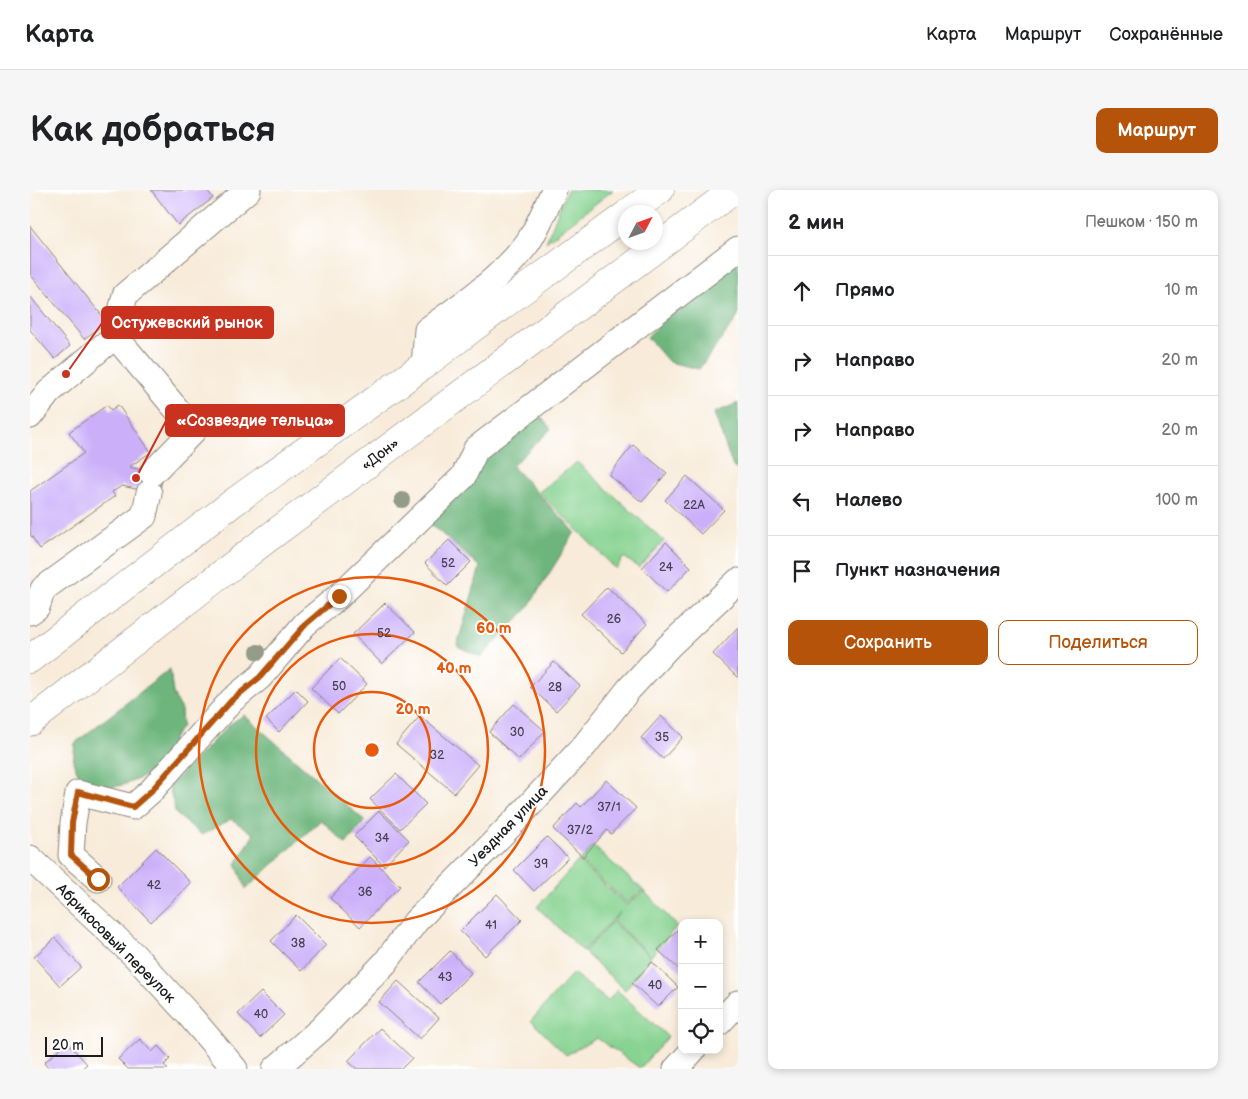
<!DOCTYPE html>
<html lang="ru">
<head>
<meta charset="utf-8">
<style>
	:root { --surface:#fff; --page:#f6f6f6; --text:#202124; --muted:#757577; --line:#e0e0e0; --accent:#b45309 }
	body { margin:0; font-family:"Balsamiq Sans",sans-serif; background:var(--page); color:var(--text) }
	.controls { position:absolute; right:15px; bottom:15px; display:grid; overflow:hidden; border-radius:10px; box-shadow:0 2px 8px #0003 }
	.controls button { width:45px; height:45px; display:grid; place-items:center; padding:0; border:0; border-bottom:1px solid var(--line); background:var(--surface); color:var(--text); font:25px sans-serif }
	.compass { position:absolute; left:588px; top:15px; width:45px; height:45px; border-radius:50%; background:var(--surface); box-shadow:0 2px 8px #0003; rotate:49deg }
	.scale { position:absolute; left:15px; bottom:12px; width:58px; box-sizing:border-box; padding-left:5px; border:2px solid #1c1c1c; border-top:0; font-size:14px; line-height:18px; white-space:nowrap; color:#1c1c1c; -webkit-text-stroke:4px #fff; paint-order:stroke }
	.stop { position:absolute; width:15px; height:15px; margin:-11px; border:4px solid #b45309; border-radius:50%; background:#fff }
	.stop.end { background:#b45309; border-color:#fff; box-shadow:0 1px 5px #0008 }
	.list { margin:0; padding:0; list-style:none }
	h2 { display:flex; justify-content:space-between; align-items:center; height:65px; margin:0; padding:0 20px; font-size:21px }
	h2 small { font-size:16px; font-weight:400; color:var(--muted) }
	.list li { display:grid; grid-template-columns:32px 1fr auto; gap:15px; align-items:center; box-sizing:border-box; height:70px; padding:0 20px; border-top:1px solid var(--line) }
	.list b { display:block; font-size:19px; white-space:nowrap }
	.list em { font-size:16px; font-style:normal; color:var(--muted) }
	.actions { display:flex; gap:10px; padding:15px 20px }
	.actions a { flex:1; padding:11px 0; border:1px solid var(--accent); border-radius:10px; text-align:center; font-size:18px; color:var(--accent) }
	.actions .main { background:var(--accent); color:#fff }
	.icon { flex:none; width:28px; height:28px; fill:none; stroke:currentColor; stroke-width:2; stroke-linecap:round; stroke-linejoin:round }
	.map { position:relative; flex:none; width:708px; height:879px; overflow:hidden; border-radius:10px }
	header { display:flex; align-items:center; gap:30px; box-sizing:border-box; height:70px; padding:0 25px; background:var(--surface); border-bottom:1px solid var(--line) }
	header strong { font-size:24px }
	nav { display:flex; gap:28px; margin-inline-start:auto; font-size:18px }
	.intro { display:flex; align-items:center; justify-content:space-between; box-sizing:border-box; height:120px; padding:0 30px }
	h1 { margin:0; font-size:35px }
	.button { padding:12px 22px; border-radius:10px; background:var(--accent); color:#fff; font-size:18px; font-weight:700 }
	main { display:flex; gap:30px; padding:0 30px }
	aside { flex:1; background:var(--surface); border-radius:10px; box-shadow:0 2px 8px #0003 }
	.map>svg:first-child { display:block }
	.green { fill:#87d391; stroke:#527856 }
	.forest { fill:#6db57b; stroke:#44684c }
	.building { fill:#cbaff9 }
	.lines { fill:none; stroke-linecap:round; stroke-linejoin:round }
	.minor-casing { stroke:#8a847a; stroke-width:27 }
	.highway-casing { stroke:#8a847a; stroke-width:29 }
	.minor { stroke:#fff; stroke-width:25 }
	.highway { stroke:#fff; stroke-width:28 }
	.tree { fill:#939c88 }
	.route { stroke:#b45309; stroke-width:6 }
	.ring { fill:none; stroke:#e8590c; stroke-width:2.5 }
	.labels { text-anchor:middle; stroke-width:4; stroke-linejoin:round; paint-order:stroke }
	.number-label { font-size:12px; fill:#484153 }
	.street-label { font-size:15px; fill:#1c1c1c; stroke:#fff }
	.centre { fill:#e8590c; stroke:#fff; stroke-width:2.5 }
	.ring-label { font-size:15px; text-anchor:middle; font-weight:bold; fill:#e8590c; stroke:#fff; stroke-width:4; stroke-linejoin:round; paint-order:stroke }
	.leader { fill:none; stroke:#c8321e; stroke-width:2 }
	.callout-dot { fill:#c8321e; stroke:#fff; stroke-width:2 }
	.callout { fill:#c8321e; stroke:#c8321e; stroke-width:2 }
	.callout-label { font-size:16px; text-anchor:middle; font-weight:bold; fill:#fff }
</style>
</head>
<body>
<header>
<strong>Карта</strong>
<nav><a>Карта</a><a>Маршрут</a><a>Сохранённые</a></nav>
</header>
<div class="intro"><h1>Как добраться</h1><a class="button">Маршрут</a></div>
<main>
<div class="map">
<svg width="708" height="879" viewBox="0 0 708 879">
	<rect width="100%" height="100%" fill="#fff"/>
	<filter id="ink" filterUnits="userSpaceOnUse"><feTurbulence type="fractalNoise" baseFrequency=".02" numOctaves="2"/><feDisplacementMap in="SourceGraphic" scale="10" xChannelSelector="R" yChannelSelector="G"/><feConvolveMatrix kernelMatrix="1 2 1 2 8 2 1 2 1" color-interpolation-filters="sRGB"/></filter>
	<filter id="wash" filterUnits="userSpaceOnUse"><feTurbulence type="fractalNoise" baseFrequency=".0096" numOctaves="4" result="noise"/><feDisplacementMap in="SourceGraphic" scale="20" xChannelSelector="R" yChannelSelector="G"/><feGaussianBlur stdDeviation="1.12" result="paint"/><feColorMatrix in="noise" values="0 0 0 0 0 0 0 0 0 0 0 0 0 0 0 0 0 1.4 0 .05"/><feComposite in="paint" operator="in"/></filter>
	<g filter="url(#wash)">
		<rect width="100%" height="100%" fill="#f8ebd9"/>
		<g class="green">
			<path d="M537,0H583L516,52Z"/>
			<path d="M547,272L634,351L609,378L594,367L586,379L509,302Z"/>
			<path d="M563,656L613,700L597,713L550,671Z"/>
			<path d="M548,671L597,715L614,701L647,736L621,766L583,731L590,722L553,761L507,717Z"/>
			<path d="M582,732L621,767L595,800L554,762Z"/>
			<path d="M543,783L578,811L587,800L638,847L610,878L567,848L536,865L501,831Z"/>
		</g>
		<g class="forest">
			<path d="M708,69V127L669,179L639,172L617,147L656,107Z"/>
			<path d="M708,213V280L703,277L684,223Z"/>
			<path d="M510,225L521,239L482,276L545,342L497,419L451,467L427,456L450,377L397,331L451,264Z"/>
			<path d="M140,479L143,503L151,520L152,536L143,549L139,571C129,579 101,594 88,596C76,598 63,595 52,592L43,572L45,553Z"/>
			<path d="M214,525L335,631L316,654L291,630L216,699L206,674L224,644L201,629L172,645L146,624L139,596L200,534Z"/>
		</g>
		<g id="blocks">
			<g class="building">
				<path d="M121,0H177L183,8L148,35Z"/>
				<path d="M0,36L77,132L54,149L0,84Z"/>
				<path d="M0,106L40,156L25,169L0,140Z"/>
				<path d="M77,215L81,220L88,215L121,262L99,277L133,285L129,304L92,296L82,302L85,306L10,359L0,344V301L54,263L39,242Z"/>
				<path d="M603,255L637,283L612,312L579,285Z"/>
				<path d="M657,286L694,320L671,344L635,310Z"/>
				<path d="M419,350L441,372L417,396L395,373Z"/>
				<path d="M636,352L661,377L637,402L612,378Z"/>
				<path d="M577,397L617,434L591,462L551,424Z"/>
				<path d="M355,413L385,442L352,474L323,444Z"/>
				<path d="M708,437V488L683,464Z"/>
				<path d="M310,468L337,494L308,524L281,498Z"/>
				<path d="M524,472L550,496L526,521L500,497Z"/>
				<path d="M266,499L278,511L249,542L236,529Z"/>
				<path d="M484,514L515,541L489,570L459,542Z"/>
				<path d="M390,526L448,575L424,603L366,554Z"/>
				<path d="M631,526L653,547L633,569L611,548Z"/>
				<path d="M366,584L396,614L370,639L340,609Z"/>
				<path d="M576,590L606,618L581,644L577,640L553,667L523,639L547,613L551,617Z"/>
				<path d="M349,621L379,650L354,676L324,646Z"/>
				<path d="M517,647L538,668L504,701L484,680Z"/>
				<path d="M126,658L161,693L121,732L87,697Z"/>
				<path d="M340,667L370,696L330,737L300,708Z"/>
				<path d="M467,704L492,730L455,766L430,741Z"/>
				<path d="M266,725L296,755L271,781L241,751Z"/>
				<path d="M647,740L652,744V782L628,760Z"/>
				<path d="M25,748L51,777L30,796L4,767Z"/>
				<path d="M420,761L441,783L410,814L389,792Z"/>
				<path d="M622,772L648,797L628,817L602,793Z"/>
				<path d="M368,791L409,828L390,849L349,812Z"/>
				<path d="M231,802L254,825L230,848L208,824Z"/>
				<path d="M350,838L382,868L371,879H327L318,871Z"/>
				<path d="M110,849L122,862L128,856L140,869L134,875L138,879H98L88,869Z"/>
				<path d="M37,852L57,874L51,879H19L14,873Z"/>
			</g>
		</g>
	</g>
	<g filter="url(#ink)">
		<use href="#blocks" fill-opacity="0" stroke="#8a847a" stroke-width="1"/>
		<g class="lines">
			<defs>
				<g id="minor">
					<path d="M394,175L397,140C433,114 469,90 496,55C507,40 516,17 524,0"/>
					<path d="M0,226L19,202L85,146"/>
					<path d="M122,283L164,240L85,146L95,105L218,0"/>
					<path d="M0,422L7,417L13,399L114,326L119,303"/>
					<path d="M0,668L104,765L159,825L205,879"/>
					<path d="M68,689L41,665L43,633L48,603L103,617L121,601L202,510L230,487L275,434L309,406L433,287L446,259L708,59"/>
					<path d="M689,833L708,813"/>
					<path d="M245,879L291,839L355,773L386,731L483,633L555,555L599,499L639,456L708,391"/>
					<path d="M646,879L663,860"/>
				</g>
				<g id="highway">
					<path d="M599,22L630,0"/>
					<path d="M0,469L204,312L394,175L489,103L596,25"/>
					<path d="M0,532L233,352L704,0"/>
				</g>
			</defs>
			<use href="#minor" class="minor-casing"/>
			<use href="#highway" class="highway-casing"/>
			<use href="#minor" class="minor"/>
			<use href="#highway" class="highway"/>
		</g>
		<g class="tree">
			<circle cx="372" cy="310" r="8"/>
			<circle cx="228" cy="462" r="8"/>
		</g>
	</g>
	<g class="lines" filter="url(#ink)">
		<path class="route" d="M68,689L41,665L42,633L48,602L103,617L121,601L202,510L230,487L276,434L309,406"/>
	</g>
	<g class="ring">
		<circle cx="342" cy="560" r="58"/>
		<circle cx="342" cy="560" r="116"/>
		<circle cx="342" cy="560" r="173"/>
	</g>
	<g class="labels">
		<g class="number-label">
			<text x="664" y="319">22А</text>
			<text x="418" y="377">52</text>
			<text x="636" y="381">24</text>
			<text x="584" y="433">26</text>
			<text x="354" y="447">52</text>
			<text x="309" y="500">50</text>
			<text x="525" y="501">28</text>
			<text x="487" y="546">30</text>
			<text x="632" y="551">35</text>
			<text x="407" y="569">32</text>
			<text x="579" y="621">37/1</text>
			<text x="550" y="644">37/2</text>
			<text x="352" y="652">34</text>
			<text x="511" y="678">39</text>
			<text x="124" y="699">42</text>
			<text x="335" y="706">36</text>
			<text x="461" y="739">41</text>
			<text x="268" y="757">38</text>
			<text x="415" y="791">43</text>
			<text x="625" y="799">40</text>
			<text x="231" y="828">40</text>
		</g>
		<g class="street-label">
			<text transform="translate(350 264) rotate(-37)" y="5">«Дон»</text>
			<text transform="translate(478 636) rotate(-46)" y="5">Уездная улица</text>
			<text transform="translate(86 753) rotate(45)" y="5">Абрикосовый переулок</text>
		</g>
	</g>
	<circle cx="342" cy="560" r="8" class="centre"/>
	<g class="ring-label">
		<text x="464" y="443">60 m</text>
		<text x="424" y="483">40 m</text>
		<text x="383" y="524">20 m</text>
	</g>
	<path class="leader" d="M36 184L72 133M106 288L136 231"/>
	<g class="callout-dot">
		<circle cx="36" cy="184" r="5"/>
		<circle cx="106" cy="288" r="5"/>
	</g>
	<g class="callout">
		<rect x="72" y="117" width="171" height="31" rx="5"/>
		<rect x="136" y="215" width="178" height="31" rx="5"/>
	</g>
	<g class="callout-label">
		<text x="157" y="138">Остужевский рынок</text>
		<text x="225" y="236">«Созвездие тельца»</text>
	</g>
</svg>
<div class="controls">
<button>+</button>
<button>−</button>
<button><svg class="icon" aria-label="locate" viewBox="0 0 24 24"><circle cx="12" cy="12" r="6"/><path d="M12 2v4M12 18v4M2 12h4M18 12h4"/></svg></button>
</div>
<svg class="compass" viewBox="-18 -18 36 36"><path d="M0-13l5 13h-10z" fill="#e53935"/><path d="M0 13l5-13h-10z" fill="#757577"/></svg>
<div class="scale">20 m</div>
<div class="stop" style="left:68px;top:689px"></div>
<div class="stop end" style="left:309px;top:406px"></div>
</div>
<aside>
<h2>2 мин<small>Пешком · 150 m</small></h2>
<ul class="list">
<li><svg class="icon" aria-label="ahead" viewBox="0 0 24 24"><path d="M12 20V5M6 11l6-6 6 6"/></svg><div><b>Прямо</b></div><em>10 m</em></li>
<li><svg class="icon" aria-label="right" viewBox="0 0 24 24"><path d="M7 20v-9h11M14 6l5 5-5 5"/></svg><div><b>Направо</b></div><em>20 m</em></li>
<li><svg class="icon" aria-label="right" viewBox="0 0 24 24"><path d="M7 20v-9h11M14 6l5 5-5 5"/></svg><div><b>Направо</b></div><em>20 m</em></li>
<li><svg class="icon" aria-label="left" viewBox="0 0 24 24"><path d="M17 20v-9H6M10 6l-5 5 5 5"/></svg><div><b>Налево</b></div><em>100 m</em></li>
<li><svg class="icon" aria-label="arrive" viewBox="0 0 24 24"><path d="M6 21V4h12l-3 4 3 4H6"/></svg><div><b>Пункт назначения</b></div></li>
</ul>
<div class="actions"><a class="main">Сохранить</a><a>Поделиться</a></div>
</aside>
</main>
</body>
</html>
